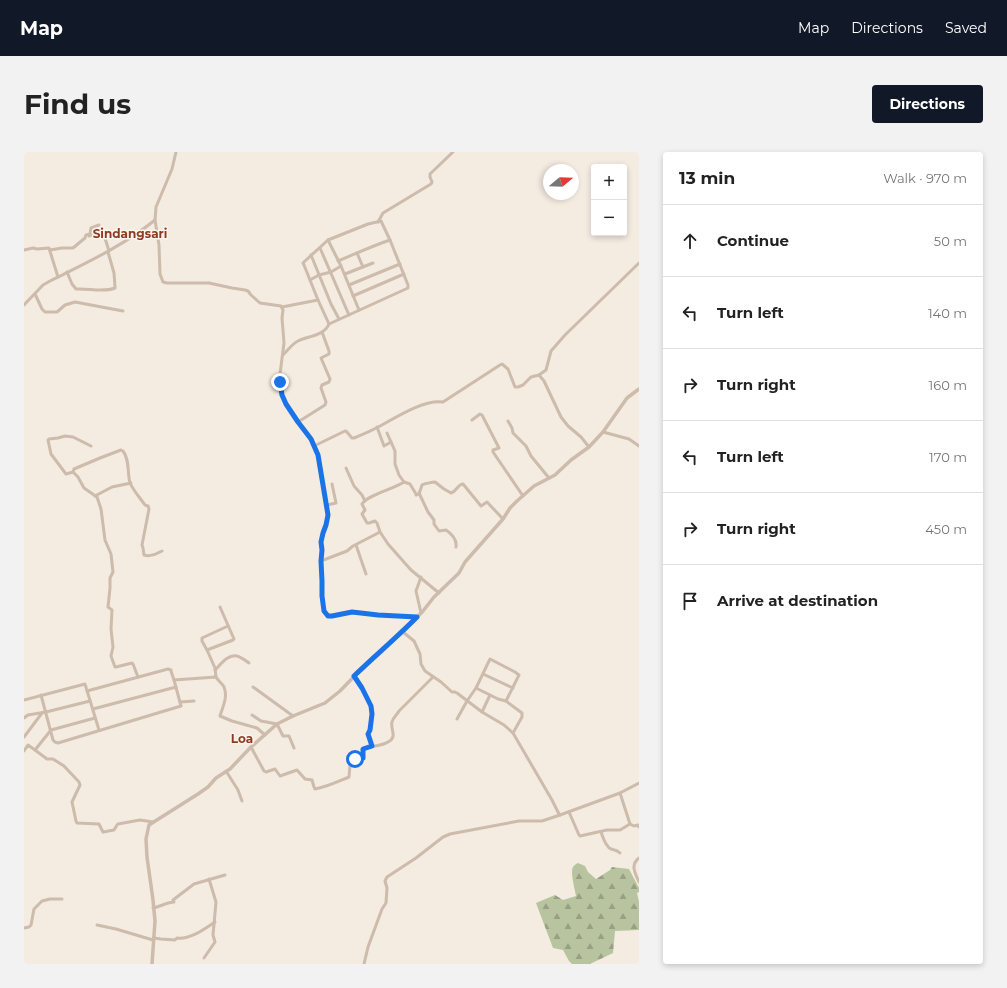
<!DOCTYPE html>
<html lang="en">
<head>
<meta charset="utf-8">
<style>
	:root { --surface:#fff; --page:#f2f2f2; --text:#222; --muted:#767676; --line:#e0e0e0; --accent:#111827 }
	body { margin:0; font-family:Montserrat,sans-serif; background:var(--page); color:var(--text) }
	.controls { position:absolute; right:12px; top:12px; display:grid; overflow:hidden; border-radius:4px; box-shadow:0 2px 6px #0003 }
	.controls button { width:36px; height:36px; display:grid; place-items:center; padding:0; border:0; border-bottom:1px solid var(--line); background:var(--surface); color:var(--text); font:20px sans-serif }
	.compass { position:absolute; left:519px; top:12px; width:36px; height:36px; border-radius:50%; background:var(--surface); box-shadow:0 2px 6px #0003; rotate:71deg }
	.stop { position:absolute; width:12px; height:12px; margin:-9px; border:3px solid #1a73e8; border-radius:50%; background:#fff }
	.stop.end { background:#1a73e8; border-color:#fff; box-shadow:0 1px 4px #0008 }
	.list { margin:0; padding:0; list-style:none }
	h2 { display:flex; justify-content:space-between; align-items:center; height:52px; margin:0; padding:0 16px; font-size:17px }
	h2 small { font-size:13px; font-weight:400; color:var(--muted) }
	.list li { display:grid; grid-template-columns:26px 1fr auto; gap:12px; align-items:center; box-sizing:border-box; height:72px; padding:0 16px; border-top:1px solid var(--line) }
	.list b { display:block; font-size:15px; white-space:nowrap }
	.list em { font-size:13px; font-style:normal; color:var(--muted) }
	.icon { flex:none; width:22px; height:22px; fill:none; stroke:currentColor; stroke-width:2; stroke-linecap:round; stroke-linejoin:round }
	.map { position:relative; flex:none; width:615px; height:812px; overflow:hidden; border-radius:4px }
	header { display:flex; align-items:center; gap:24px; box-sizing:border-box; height:56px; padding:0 20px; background:var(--accent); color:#fff }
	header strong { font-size:19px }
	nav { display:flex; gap:22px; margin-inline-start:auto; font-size:14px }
	.intro { display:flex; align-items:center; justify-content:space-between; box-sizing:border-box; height:96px; padding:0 24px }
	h1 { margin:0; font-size:28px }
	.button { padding:10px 18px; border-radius:4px; background:var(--accent); color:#fff; font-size:14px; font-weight:700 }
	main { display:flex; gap:24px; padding:0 24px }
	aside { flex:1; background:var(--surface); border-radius:4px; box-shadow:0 2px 6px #0003 }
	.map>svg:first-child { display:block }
	.forest { fill:url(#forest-firs) }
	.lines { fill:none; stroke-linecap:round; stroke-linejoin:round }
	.minor { stroke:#cdbbac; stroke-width:3 }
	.tertiary { stroke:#cdbbac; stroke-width:3.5 }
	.route { stroke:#1a73e8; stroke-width:5 }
	.labels { text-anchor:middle; stroke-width:3; stroke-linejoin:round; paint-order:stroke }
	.quarter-label { font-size:12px; font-weight:bold; fill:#8c3b22; stroke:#fbf5ee }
</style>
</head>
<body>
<header>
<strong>Map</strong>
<nav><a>Map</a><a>Directions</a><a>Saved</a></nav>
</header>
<div class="intro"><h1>Find us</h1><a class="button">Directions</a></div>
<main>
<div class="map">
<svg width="615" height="812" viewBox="0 0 615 812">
	<defs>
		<pattern id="forest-firs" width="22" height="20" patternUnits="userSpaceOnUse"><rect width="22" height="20" fill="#b8c4a0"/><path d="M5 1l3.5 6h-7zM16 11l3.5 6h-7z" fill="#97a083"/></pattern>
	</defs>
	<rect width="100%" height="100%" fill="#f4ebe1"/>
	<path class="forest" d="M554,711L561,714L564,720L572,727L586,718L588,715L605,717L615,736V740L613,741L615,750V778L591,779L589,801L566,812H548L545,809L539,798L529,796L512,751L531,743L539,748L552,744C551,737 546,720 549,715C550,713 552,712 554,711Z"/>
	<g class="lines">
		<g class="minor">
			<path d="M131,68L135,93L136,122L139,130L143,131H185L208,136L221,138L224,139L227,143L236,151L257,154L259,158L258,166L260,191L256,222L258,243L262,252L274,270L287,287L290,294L294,303L304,363L302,373L297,390L298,398L297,409L298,444L300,459L303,464H308L328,460L354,463L393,465"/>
			<path d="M354,70L359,61L407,32L408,30L406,25V22L429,0"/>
			<path d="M65,84L79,80L85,99"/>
			<path d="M304,88L317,114L335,158"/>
			<path d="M296,96L325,163"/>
			<path d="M0,98L9,96L13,97L25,96L34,125"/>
			<path d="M26,98L38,96H49L61,86L62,83L66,82L67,76L75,73"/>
			<path d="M333,101L339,115"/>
			<path d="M287,103L307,152L315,167"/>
			<path d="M314,109C331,102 348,94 366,88"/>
			<path d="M43,120L48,132L52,137C65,136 79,141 91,136V135L90,121L84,100"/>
			<path d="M321,122L349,111"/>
			<path d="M286,128L295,123L307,120L317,114"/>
			<path d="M325,133L376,112"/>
			<path d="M11,142L18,157L21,160H33L41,153L51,150L99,159"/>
			<path d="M329,144L380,122"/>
			<path d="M294,148L280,113L279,111L281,109L304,88L344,72L357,69L366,88L384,133V136L305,172"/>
			<path d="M0,153L19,133L26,129C62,111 99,94 131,68L132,55L148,17L152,0"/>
			<path d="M258,155L294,148L305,172C300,184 284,184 274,189C268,192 264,198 259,203"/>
			<path d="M515,223L520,229L537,265L544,274L557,285L565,295"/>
			<path d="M448,268L456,262L458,263L475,296L469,298V300L499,344"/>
			<path d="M484,269L488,276L489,281L502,294L507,304L525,326"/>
			<path d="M274,270L301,253L302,250L297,236L298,233L305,230L306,227L297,206L305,202V199L298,180"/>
			<path d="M353,275L360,294L367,290"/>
			<path d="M579,280L605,287L615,294"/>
			<path d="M363,281L371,299V312L375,323L380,330L386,332L392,342V343L395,342L398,333C399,332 409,330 411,330L420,337L427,341C433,339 434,332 439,332L457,354L463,350L479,367"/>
			<path d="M67,294L49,285L41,284L34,286L25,287L24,288L27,302L42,322L49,320L50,317L76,306L97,298L99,299C106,308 103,320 106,331C109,338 116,346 121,353L124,354L125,357L118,393L119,396L120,403C126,405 132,402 138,399"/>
			<path d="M290,294L321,279H322L328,286H330C340,282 349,278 358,273C374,264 401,247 419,250L476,213L478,212L484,217L491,235H494L499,233L507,225L515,223L522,218L527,199L541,183L615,111"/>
			<path d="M322,316L330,334L338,343L341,349"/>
			<path d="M49,320L54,325L60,336L73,345L77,357L81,388L87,402L89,420L86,426V436L84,455L88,458L87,477L89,495L87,504L91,515H92L108,511L109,512L114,525"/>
			<path d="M380,330C370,337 343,343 338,352L341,358L338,362L343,371H345L351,369L353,371L356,380L364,392L387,418L415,441"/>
			<path d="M395,341L404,360L410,368V372L415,379L422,378C428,382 433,388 432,395"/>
			<path d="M71,344L88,335L107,331"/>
			<path d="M303,353L312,351L308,332"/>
			<path d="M332,393L342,422"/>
			<path d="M297,409L323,399L329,394L356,380"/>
			<path d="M397,461L392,439L397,425"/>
			<path d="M379,480L390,489L396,502L397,512L401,519L417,530L428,540H431L433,541L458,560L480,573L489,581L528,648L535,662L536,663L596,641L615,631"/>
			<path d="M183,498L178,489V486L204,474"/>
			<path d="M191,518C197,512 204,502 213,504C217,505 222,509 225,511"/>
			<path d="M459,522L489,536"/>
			<path d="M330,524L341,541L348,558L346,578L344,582L348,594"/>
			<path d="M192,525L191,516L183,498L209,488L210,487L196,455"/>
			<path d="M229,535L269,564"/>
			<path d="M452,536L474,547L482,549L498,561V565L489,581"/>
			<path d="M63,539L144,517L147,518V519L150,528"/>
			<path d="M17,543L29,588L31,590L34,591L157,554L150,528L192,525C194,529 198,531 200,535C204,545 199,554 196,564L208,569L233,576L241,583"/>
			<path d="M0,548L61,532L75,578"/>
			<path d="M156,550L170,549"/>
			<path d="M69,557L152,535"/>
			<path d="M458,560L466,543"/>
			<path d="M228,563L237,569L253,572L259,584H265L270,596"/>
			<path d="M0,566L4,563L22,560L66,549"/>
			<path d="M433,567L443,549L452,536L466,507L491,520L495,523L482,549"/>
			<path d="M0,585L18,561"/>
			<path d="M227,595L240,619L242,620L251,617L256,624L273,618L281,627L288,628L290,635L291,637C303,635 315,629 325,625L326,613L331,610V606H337L339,605V597C347,594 358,594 364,590C374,585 366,577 368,570C369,565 373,563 375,559L409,525"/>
			<path d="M11,598L27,578L71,566"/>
			<path d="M0,599L4,593L11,598L23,607H29L40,614L55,630L56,633L48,650L52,669L53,671L75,672L79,680L90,678L93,673L94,672L116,668L129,670"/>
			<path d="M202,619L214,638L218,649"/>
			<path d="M596,641L606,672"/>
			<path d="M545,660L555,683L556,684L583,678H596L606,672L610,674L614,673L615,675"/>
			<path d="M577,680C579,685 581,694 587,697C591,698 593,698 596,701"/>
			<path d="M615,706C606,713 611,721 615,730"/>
			<path d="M129,756C135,755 144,750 150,750L149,748L170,732L201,723"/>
			<path d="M73,773L92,777L129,788"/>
			<path d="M0,776L5,775L7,773L10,757L18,749L26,747H38"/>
			<path d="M130,786L137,787L151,788L153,786C166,788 180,777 191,770"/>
			<path d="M180,806L191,790L189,783L192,750L185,727"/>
			<path d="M340,812L344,795L358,757L362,751L363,736L361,729L363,725L392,706L419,685L426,682L495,669H518L536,663"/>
		</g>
		<path class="tertiary" d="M128,812L131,769L129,748L123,705L122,687L125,673L174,642L184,635L192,626L206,617L227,595L253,572L269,564L301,551L316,539L346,508L379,480L399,459L410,445L435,421L441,410L479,367L486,356L493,349L510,334L531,323L547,308L565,295L579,280L603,246L615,237"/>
	</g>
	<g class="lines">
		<path class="route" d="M256,230L258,243L262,252L274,270L287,287L294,303L304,363L302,373L299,381L297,390L298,398L297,409L298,429V444L300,459L304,464H308L328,460L354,463L393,465C373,485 351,504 330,524L338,536L347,554L348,562L346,578L344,582L348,594L339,597V606H336L333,605L331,607"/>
	</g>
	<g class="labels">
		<g class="quarter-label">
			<text x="106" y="86">Sindangsari</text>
			<text x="218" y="591">Loa</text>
		</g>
	</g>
</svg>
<div class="controls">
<button>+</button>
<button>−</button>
</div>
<svg class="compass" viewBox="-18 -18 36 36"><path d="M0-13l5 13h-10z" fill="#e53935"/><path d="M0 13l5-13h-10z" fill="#767676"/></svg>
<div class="stop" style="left:331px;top:607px"></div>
<div class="stop end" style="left:256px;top:230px"></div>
</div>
<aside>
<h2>13 min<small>Walk · 970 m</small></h2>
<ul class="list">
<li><svg class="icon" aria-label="ahead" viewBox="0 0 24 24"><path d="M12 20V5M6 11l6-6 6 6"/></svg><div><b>Continue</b></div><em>50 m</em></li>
<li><svg class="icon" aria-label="left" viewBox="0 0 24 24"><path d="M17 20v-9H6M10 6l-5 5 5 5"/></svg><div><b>Turn left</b></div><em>140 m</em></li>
<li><svg class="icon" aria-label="right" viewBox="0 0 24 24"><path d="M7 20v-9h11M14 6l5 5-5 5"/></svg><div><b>Turn right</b></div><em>160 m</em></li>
<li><svg class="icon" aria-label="left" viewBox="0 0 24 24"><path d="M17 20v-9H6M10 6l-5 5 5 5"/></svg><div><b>Turn left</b></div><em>170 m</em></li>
<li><svg class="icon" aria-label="right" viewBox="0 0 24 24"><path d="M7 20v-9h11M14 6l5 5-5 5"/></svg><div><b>Turn right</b></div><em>450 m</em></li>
<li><svg class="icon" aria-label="arrive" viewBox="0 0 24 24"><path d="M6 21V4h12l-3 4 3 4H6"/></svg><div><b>Arrive at destination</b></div></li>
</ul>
</aside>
</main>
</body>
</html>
